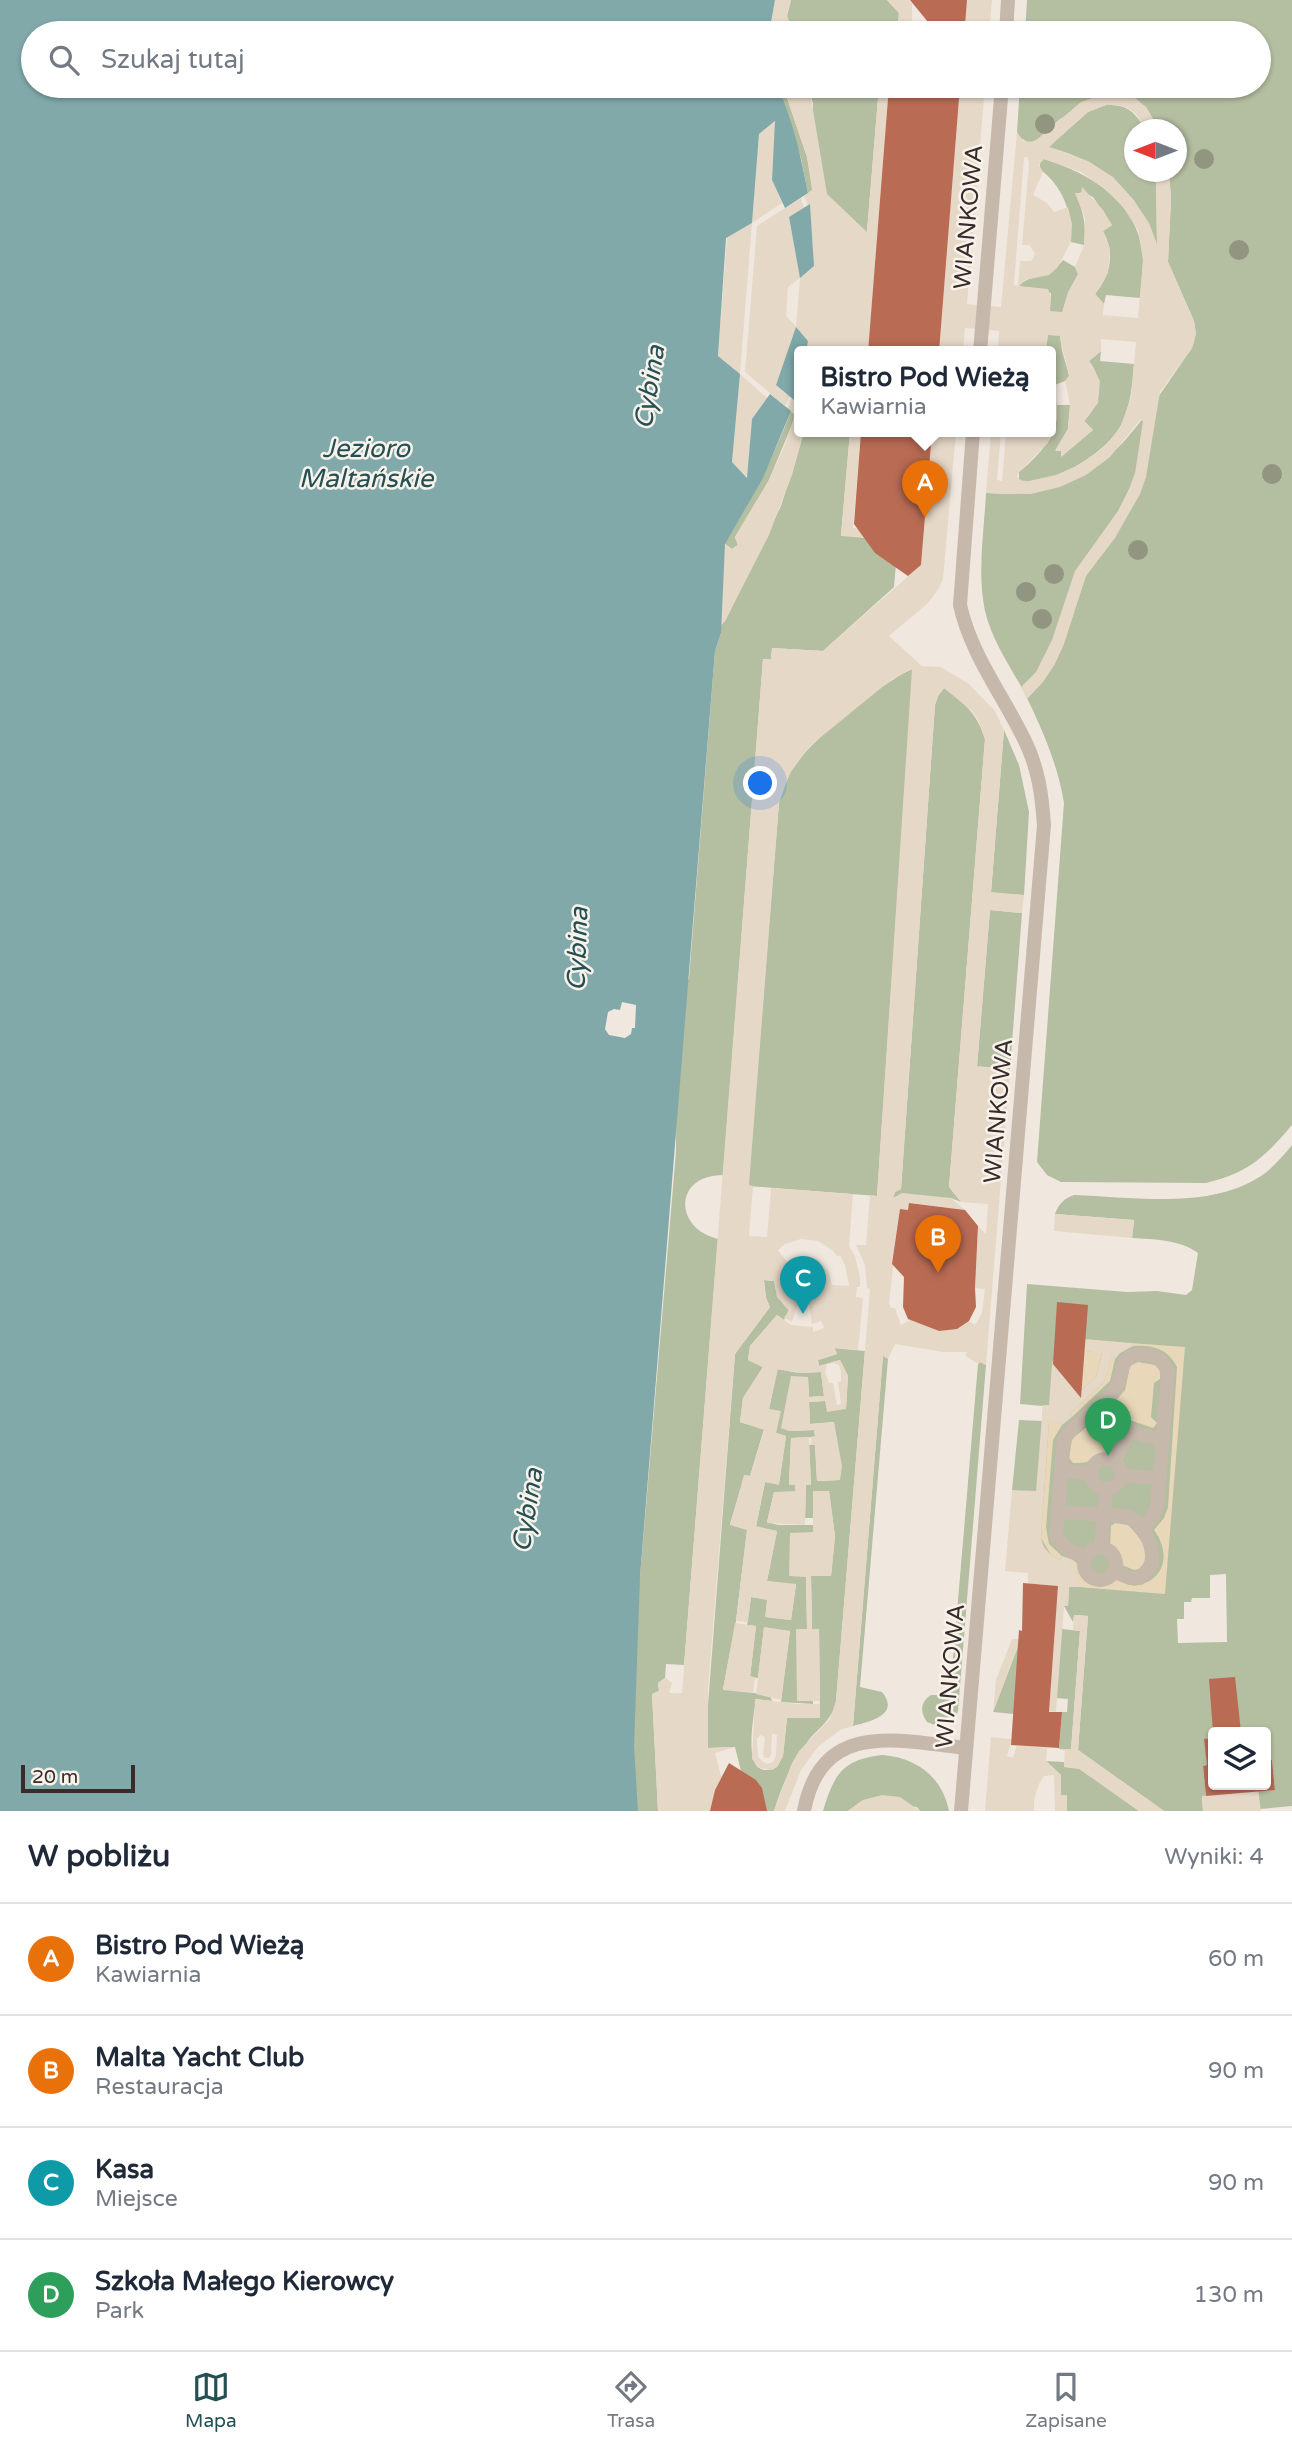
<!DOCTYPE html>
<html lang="pl">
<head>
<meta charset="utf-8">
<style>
	:root { --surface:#fff; --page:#f6f6f7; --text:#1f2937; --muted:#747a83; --line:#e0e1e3; --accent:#245053 }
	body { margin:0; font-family:"Varela Round",sans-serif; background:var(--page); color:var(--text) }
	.controls { position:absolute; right:21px; bottom:21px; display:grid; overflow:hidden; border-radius:7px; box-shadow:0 2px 5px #0004 }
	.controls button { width:63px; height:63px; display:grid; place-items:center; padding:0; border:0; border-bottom:2px solid var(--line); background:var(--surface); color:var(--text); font:35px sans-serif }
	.compass { position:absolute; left:1124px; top:119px; width:63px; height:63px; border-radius:50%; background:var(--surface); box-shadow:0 2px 5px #0004; rotate:270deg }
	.scale { position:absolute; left:21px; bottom:18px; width:114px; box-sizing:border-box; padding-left:7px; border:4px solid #362d2a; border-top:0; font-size:19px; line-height:24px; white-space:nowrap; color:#362d2a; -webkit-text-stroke:5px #f8f2eb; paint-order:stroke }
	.you { position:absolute; left:761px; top:784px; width:24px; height:24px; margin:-18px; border:5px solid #fff; border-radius:50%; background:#1a73e8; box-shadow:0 0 0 10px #1a73e833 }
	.badge { display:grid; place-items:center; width:46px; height:46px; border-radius:50%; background:var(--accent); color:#fff; font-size:23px; font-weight:700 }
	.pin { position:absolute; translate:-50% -58px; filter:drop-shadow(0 2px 4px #0008) }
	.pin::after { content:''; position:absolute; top:37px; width:24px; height:21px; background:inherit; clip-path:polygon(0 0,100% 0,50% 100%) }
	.popup { position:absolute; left:794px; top:346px; width:262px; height:91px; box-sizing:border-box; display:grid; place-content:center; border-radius:7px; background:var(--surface); filter:drop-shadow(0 2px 5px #0005); font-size:23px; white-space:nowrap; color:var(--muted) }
	.popup b { font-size:26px; color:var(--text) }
	.popup::after { content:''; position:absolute; left:50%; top:100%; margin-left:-14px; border:14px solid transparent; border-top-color:var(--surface) }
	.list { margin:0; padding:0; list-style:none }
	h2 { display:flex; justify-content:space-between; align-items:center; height:91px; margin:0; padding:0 28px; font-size:30px }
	h2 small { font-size:23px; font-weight:400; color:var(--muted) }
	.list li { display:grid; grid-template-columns:46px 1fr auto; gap:21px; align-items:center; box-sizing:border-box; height:112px; padding:0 28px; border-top:2px solid var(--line) }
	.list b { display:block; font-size:26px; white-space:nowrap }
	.list p { margin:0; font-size:23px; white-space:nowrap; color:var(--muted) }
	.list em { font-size:23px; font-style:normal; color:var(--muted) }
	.icon { flex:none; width:38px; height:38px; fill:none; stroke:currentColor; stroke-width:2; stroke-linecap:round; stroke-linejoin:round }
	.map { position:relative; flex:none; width:1292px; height:1811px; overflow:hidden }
	.search { position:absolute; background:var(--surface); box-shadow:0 2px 5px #0004; left:21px; right:21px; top:21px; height:77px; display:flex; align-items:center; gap:18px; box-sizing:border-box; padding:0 24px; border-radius:38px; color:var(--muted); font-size:26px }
	.sheet { height:539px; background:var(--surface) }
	nav { display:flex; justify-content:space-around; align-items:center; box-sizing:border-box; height:98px; border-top:2px solid var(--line); background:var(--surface); font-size:19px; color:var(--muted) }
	nav a { display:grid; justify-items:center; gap:4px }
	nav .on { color:var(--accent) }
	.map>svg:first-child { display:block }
	.green { fill:#b4bea0; fill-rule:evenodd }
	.sand { fill:#e8d7b9 }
	.plaza { fill:#e6d8c7; fill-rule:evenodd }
	.water { fill:#81a9aa; fill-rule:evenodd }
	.building { fill:#b96b54 }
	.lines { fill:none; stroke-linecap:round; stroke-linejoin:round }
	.service { stroke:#c7b8ac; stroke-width:14 }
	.tree { fill:#92957f }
	.labels { text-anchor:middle; stroke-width:5; stroke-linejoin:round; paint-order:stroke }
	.street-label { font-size:24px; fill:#362d2a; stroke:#f8f2eb }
	.water-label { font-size:26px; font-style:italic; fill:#245053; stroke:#f8f2eb }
</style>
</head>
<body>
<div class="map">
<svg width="1292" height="1811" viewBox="0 0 1292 1811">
	<rect width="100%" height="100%" fill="#f0e8df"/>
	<g class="green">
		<path d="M791,0H887L899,13L897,33H793L787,16Z"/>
		<path d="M1027,0H1292V1125C1265,1157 1248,1173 1206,1183L1061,1182L1047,1175L1037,1162L1064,803C1058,764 1040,724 1022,688C1008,663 992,640 985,611C977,573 984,532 986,493C1102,502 1133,431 1192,348L1196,334L1194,321L1168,262L1171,199L1169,172H1176V130L1159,129L1146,107L1119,93L1060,119L1039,139L1029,143L1019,137L1017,132L1020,86H1259V33H1025Z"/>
		<path d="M777,86H783L784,89L807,157L813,190L808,193L801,158Z"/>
		<path d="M809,86H879L857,352H814L813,104Z"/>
		<path d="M1106,105C1127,104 1135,112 1145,129L1134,130V172H1156L1157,247C1138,192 1104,162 1048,147L1088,112Z"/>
		<path d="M1044,159C1092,174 1141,204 1143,260C1143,272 1141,285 1140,298L1106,295L1104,304L1095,294C1111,275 1115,253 1103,231L1112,225L1093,197L1083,192L1076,194C1083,212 1087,226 1084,245L1071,242C1072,212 1064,188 1040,169V161Z"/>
		<path d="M1063,260L1075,267L1078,274C1069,298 1056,317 1061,343C1062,355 1067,365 1069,376L1065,381L1052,386L1051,352H1046L1051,293L1019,286C1031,273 1052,276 1063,260Z"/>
		<path d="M1101,351L1100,361L1134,364C1132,385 1131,407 1120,427C1105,454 1049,488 1019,480V472C1042,453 1057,436 1057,405H1070L1068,429L1056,449L1061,451L1062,456L1093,430L1084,421C1102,403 1104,381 1089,361Z"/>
		<path d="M791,411L796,415L769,480L735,537L738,545L732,549L725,544L727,538C753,498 774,456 791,411Z"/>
		<path d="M804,432H850L841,535L867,538L875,553L896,564L894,587L823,651L772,648L771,659H763L723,1175C674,1175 673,1228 718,1239L684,1665L666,1664L665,1678L658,1683L659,1691L652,1694L658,1811H615L622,1606L640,1577L676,1152L677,984L689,979L715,651L721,633L720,626L725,621L781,506Z"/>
		<path d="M913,669L877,1196L748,1186L779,803C783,786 789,773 799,759C817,737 887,678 913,669Z"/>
		<path d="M944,688C964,702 978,715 985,739L949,1187L961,1202L951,1198H893L895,1192L901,1189L935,705L938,696Z"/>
		<path d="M1004,730L1019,765L1029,812L1024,895L991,893Z"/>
		<path d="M990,910L1022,913L1010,1069L977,1067Z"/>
		<path d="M1292,1145V1806L1260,1809L1258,1791L1275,1790L1272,1760H1266V1732H1241L1239,1719L1213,1721V1738L1205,1739L1207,1765L1203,1766L1206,1796L1202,1797L1203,1811H1164L1078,1750L1088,1616L1074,1615L1073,1622L1064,1606H1068L1069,1586L1028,1583L1029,1573L1012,1490L1019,1420L1042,1421L1043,1406L1020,1404L1027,1284L1127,1292L1157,1291L1186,1295L1192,1290L1198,1253C1181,1240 1153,1239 1132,1238L1134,1220L1055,1214C1059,1203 1064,1199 1074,1195C1134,1197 1209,1210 1261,1176C1273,1168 1283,1156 1292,1145ZM1226,1574L1227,1642L1178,1643L1177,1619H1184V1602H1191L1192,1598H1210V1575Z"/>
		<path d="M764,1280L774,1281C775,1292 780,1302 789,1310L784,1320L777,1315L750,1346L748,1360L763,1367L743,1398L740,1422L764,1429L750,1476L745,1475L730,1524L747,1530L736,1621L723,1689L770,1695L772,1701L756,1699C754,1717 739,1785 777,1767L783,1756L787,1718H820L819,1629H812L811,1576H831L835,1536L829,1491H813V1518H805L806,1485L811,1484L809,1445L815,1444L817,1481L840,1480L834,1422L810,1424L809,1402L825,1401L846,1408L848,1376L840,1360L819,1366L818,1360L837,1354L834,1348L865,1351L836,1701C832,1721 819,1727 808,1741C792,1763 782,1785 774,1811H762C767,1790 759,1776 737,1773L741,1771L735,1747L708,1748L707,1718L735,1354L770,1307L766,1298Z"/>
		<path d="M883,1355L888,1359L860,1687L882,1692C901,1715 869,1722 853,1726Z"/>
		<path d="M980,1362L986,1365L958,1711L953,1722L940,1727L927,1722C920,1712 920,1702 931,1695H950L978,1364Z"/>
		<path d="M777,1369L799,1373L821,1372L824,1396L809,1397L808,1377H791L789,1431L814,1430L815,1437L791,1438L789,1485H795V1492H774L767,1522L778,1525H813V1533H790V1576H806L807,1629H797L798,1701H813V1704L781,1702L790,1631L764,1628L758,1678L750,1677L756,1626L747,1625L751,1597L767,1599L766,1617L791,1620L796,1585L767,1581L777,1531L756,1527L765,1482L779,1484L786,1436L776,1433L769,1409Z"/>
		<path d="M1062,1629L1080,1631L1071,1750L1059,1749L1062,1712H1067L1068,1699L1056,1698Z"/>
		<path d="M1019,1644L1014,1714L993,1712Z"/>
		<path d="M883,1755C916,1758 942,1776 949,1811H920L917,1807L863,1800L848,1811H823C834,1774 843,1759 883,1755Z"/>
		<path d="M1046,1761L1064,1762V1767L1079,1768L1139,1811H1067V1795H1061V1775Z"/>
	</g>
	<g class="sand">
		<path d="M1131,1343L1185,1347L1165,1594L1078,1587V1577L1069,1564L1071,1559C1091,1569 1079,1593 1114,1579L1134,1586C1166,1581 1171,1553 1154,1530L1164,1518L1168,1507L1177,1367C1168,1349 1153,1345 1133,1346Z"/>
		<path d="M1084,1351L1102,1352L1096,1377L1078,1393L1070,1385L1077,1379L1066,1380L1052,1364L1053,1360L1083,1362Z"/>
		<path d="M1112,1353L1115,1359L1110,1381L1072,1417L1069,1414L1104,1382Z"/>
		<path d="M1138,1362L1155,1365L1160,1371V1379L1154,1383L1151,1417L1157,1423L1153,1428L1121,1417L1110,1407L1125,1390L1130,1366Z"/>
		<path d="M1095,1420L1115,1435C1111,1455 1093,1464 1073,1463L1069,1458L1072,1439Z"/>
		<path d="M1049,1422H1060L1062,1425L1053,1440L1046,1527L1049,1544L1062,1556L1060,1560L1051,1555L1041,1538Z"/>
		<path d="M1115,1523L1128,1525C1140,1537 1153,1553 1140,1569L1134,1570L1122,1565L1117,1553L1110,1547L1111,1526Z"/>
	</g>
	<g class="plaza">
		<path d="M775,0H791L787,16L793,33H769Z"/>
		<path d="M887,0H909L912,4V22H906L904,33H897L899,13Z"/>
		<path d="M967,0H992L989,33H964Z"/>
		<path d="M783,86H809L827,194L867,232L879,86H902L889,87L868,352H806L808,341L796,328L776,385L789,396L785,406L745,372L757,226L801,198L804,208L789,217L800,277L814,266L810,205L808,206L804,196L812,190L807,157ZM800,278L796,326L786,316L788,287Z"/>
		<path d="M960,86H985L967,304L1001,307L1017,132L1023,141L1034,142L1081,102L1104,94L1119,93L1134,97L1146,107L1159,129H1145L1136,114L1128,108L1118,105H1106L1088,112L1049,147L1088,161L1113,177L1133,199L1149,223L1157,244L1156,172H1169L1171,199L1168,262L1194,321L1196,334L1192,348L1160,392L1146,477L1140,494L1115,538L1086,576L1064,644L1055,664L1043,682L1027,699L1021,687L1036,672L1052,640L1075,571L1118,511L1129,489L1135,473L1143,421L1140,420L1110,457L1086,475L1060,487L1031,494L986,493L991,432H1001L997,480L1002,481L1006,432H1051V383L1057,405V419L1053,434L1047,444L1019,472L1017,477L1022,481H1029L1056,475L1081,464L1103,448L1120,428L1131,397L1136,342L1101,339V351L1089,361L1100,381L1098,403L1084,421L1093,430L1061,457V451H1055L1068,429L1070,405L1065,381L1069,376L1060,336L1048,335L1046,352H998L999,331L965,328L963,352H939ZM1024,157L1028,158L1029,164L1022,245H1029L1035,254L1031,261H1020L1018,286L1014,285ZM1044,159L1081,172L1104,188L1123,207L1138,230L1143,260L1138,318L1103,315L1104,304L1095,294L1108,273L1110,249L1103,231L1112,225L1103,210L1082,187L1081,194L1075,193L1085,218L1084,245L1075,267L1078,274L1068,292L1062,312L1050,311L1051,297L1048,289L1019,286L1025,280L1049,275L1057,268L1071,242L1072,224L1068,207L1054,212L1047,203L1033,195L1043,172L1039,165Z"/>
		<path d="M776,121L772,180L782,203L752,223L740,374L767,398L752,419L748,478L732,462L740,374L718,356L727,237L752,223L759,134Z"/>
		<path d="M799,383V432H804L792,475L769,535L725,621L720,626L725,544L732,549L738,545L735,537L769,480L784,447L795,415L788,409L792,398L794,399Z"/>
		<path d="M850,432H861L853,528L865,530L867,538L841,536Z"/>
		<path d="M932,432H956L943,579L939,588L928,603L889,636L922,666L941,667L969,684L995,711L1004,730L991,892L1024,895L1022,913L990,910L977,1066L1010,1069L986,1365L980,1362L978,1364L966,1356V1352H943L895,1344L888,1359L883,1356L853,1726L840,1730L818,1747L801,1770L785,1811H774L791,1765L799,1751L830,1719L836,1701L870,1289L867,1288L865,1265L856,1245H866L870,1195L877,1196L912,669L892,679L810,746L790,773L779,803L749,1185L753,1186L749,1236L767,1237L771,1188L853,1194L849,1246L855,1256L860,1277V1287H857L856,1297L863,1298L858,1350L835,1348L837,1354L818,1360L819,1366L827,1364L825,1372L829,1383H833L837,1405L841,1404L838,1382L841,1381V1372L839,1365L831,1362L840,1360L848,1376L846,1409L827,1412L825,1401L809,1402L810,1424L834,1422L842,1466L840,1480L817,1481L815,1445H811V1437L815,1436L814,1430L789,1431L781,1428L791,1376L808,1377L809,1397L824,1396L821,1372L799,1373L778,1369L769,1409L781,1411L776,1433L786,1436L779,1485L765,1482L756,1526L777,1531L767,1581L796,1584L791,1620L765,1617L767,1600L751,1597L748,1622L736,1621L747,1530L730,1525L744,1475L750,1476L764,1430L740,1422L743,1398L763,1367L748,1360L750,1346L777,1315L791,1325L813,1327V1332L824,1328L821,1321L812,1324L809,1305L798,1304L792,1322L784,1318L789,1310L777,1297L774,1281L764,1280L766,1298L770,1307L735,1354L708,1689V1748L735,1747L715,1753L721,1776L728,1775L720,1781L715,1790L713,1799L716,1811H658L652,1694L659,1691L658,1683L665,1678L672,1683L669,1693H682L763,659H771L772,648L823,651L921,565ZM944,688L972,711L978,720L985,739L949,1187L961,1202L988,1204L986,1234L978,1226L975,1288L985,1289L982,1313L975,1325L969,1321L957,1329L939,1331L927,1326L917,1317L901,1325L895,1308H891L889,1303L900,1209L908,1210L910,1203L965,1210L951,1198L902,1193L893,1198L895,1192L901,1189L935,705L938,696ZM801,1239L818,1241L832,1250L838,1257L840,1255L845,1265L849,1286L832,1285L829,1272L818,1259L808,1256L797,1257L787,1262L778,1250L785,1244Z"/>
		<path d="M1055,1214L1134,1220L1132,1238L1054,1231Z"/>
		<path d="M1085,1339L1131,1343L1133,1346L1120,1353L1115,1359L1112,1354L1104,1382L1069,1414L1072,1417L1062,1425L1060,1422H1049L1041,1538L1044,1547L1051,1555L1060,1560L1062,1556L1071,1559L1070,1564L1074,1566L1078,1577V1587H1069L1068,1606H1064L1056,1712L1049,1711L1058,1586L1028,1583V1573L1005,1571L1012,1490L1036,1491L1043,1405H1049L1052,1364L1078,1393L1096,1377L1102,1353L1084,1351Z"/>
		<path d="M809,1437L811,1485H806L805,1525L767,1523L774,1492L795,1491V1485H789L791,1438Z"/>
		<path d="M813,1491H829L835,1536L831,1576H811L812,1629H819L820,1701H797L796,1629H807L806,1577L789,1576L790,1533L813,1532Z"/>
		<path d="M1074,1615L1088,1616L1078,1750L1164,1811H1139L1079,1769L1064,1767L1065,1749H1071L1080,1631L1073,1630Z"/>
		<path d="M735,1623L756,1626L750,1676L755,1677L753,1693L723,1690Z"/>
		<path d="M764,1627L790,1631L781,1700L756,1694Z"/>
		<path d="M1012,1639H1019V1644L993,1712L996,1680Z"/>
		<path d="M755,1699L797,1704H820V1718H787L783,1756L777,1767L772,1770L760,1768L752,1759ZM772,1734L777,1735L776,1755L773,1762L766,1764L758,1757L757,1739L760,1735L765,1737L763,1754L765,1758H769L771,1755Z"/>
		<path d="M991,1737L1012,1739L1007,1756L1013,1758L1017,1745L1047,1748L1046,1761L1061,1775V1795H1067V1811H1055L1054,1775L1044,1776L1039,1784L1034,1800V1811H985Z"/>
		<path d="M1258,1791L1261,1811H1203L1202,1796Z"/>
		<path d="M882,1795L900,1797L920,1811H848L863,1800Z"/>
	</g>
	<g class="water">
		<path d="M0,0H775L769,33H33V86H777C793,120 801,157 808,193L785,208L772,180L775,121L759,134L752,223L726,238L718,356L740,374L732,462L747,478L752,419L770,394L791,411L763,478L725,544L721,633L715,651L640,1577L634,1746L638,1811H0ZM622,1002L636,1005L635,1028H632L631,1034L625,1038L609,1035L605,1029L608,1012L614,1009L620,1010Z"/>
		<path d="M810,204L814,266L800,278L789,217Z"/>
		<path d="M796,327L808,341L806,352H799V383L794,400L776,385Z"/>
	</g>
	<g class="building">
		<path d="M910,0H967L965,25L956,33H937Z"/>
		<path d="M889,86H960L939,352H868Z"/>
		<path d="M861,432H932L921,565L908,576L875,553L854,524Z"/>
		<path d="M909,1203L965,1210L978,1226L975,1288L976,1307L969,1321L957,1329L939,1331L908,1319L903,1307L904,1277L892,1264L900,1209L908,1210Z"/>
		<path d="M1057,1302L1088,1305L1081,1398L1053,1364Z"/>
		<path d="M1023,1583L1058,1586L1049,1712H1062L1059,1748L1011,1745L1019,1630L1022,1631Z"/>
		<path d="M1235,1677L1241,1732H1213L1209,1679Z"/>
		<path d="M1213,1738V1785H1266V1760H1272L1275,1790L1206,1796L1203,1766L1207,1765L1204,1739Z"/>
		<path d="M729,1763L756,1780L762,1788L767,1811H710L715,1790Z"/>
	</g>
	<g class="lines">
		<g class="service">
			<path d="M1006,33L1008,0"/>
			<path d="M980,352L1002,86"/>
			<path d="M1098,1407C1116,1427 1136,1436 1163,1438"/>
			<circle cx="1106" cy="1474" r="15"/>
			<path d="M1115,1461L1129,1430"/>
			<path d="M1061,1471L1090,1473"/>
			<path d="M1122,1476L1160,1478"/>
			<path d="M1057,1512L1127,1516C1145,1523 1154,1547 1152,1565L1140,1578H1130L1113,1571"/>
			<path d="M1101,1548L1106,1490"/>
			<circle cx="1100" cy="1564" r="16"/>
			<path d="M1085,1557L1064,1547L1056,1535L1064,1439C1077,1421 1097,1409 1113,1393C1128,1376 1113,1350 1150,1355C1160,1357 1165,1364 1168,1373L1157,1507L1152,1518L1140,1527"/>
			<path d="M804,1811C821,1720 897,1740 966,1748"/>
			<path d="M961,1811L1044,825C1042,795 1038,767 1025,741C1003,695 971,655 960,605L973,432"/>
		</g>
	</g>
	<g class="tree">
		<circle cx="1045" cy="124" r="10"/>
		<circle cx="1204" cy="159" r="10"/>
		<circle cx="1239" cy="250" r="10"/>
		<circle cx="1272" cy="474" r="10"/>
		<circle cx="1138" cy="550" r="10"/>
		<circle cx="1054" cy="574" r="10"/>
		<circle cx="1026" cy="592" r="10"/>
		<circle cx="1042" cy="619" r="10"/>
	</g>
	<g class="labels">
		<g class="street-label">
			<text transform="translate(968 217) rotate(-85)" y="8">WIANKOWA</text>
			<text transform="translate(998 1111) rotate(-85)" y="8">WIANKOWA</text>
			<text transform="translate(950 1676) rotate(-85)" y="8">WIANKOWA</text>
		</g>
		<g class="water-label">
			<text transform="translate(649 387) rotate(-81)" y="9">Cybina</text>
			<text x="366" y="457">Jezioro<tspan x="366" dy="30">Maltańskie</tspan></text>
			<text transform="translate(577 949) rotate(-88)" y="9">Cybina</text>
			<text transform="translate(527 1510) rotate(-81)" y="9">Cybina</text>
		</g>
	</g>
</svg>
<div class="controls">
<button><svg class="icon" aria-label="layers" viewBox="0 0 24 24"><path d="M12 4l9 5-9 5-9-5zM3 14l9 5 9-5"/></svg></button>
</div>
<svg class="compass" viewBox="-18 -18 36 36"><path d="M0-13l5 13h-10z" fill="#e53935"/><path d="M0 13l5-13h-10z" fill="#747a83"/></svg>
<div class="scale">20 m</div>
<div class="you"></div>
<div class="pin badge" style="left:925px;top:518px;background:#e8710a">A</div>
<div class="popup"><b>Bistro Pod Wieżą</b>Kawiarnia</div>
<div class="pin badge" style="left:938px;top:1273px;background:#e8710a">B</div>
<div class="pin badge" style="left:803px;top:1314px;background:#0f9aa8">C</div>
<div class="pin badge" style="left:1108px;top:1456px;background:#2e9e5b">D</div>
<div class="search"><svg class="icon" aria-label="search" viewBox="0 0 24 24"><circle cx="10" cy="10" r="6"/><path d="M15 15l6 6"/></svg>Szukaj tutaj</div>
</div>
<section class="sheet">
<h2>W pobliżu<small>Wyniki: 4</small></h2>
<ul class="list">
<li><span class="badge" style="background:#e8710a">A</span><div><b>Bistro Pod Wieżą</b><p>Kawiarnia</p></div><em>60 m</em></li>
<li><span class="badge" style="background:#e8710a">B</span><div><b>Malta Yacht Club</b><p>Restauracja</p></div><em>90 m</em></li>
<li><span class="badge" style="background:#0f9aa8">C</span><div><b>Kasa</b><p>Miejsce</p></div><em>90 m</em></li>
<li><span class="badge" style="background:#2e9e5b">D</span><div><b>Szkoła Małego Kierowcy</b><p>Park</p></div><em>130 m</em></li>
</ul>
</section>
<nav>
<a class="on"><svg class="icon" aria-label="map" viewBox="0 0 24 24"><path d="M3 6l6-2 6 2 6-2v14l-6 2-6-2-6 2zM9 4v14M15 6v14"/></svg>Mapa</a>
<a><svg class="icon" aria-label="directions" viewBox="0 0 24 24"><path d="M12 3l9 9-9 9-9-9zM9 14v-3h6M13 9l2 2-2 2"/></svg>Trasa</a>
<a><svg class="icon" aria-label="saved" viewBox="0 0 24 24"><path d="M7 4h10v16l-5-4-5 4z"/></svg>Zapisane</a>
</nav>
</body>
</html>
